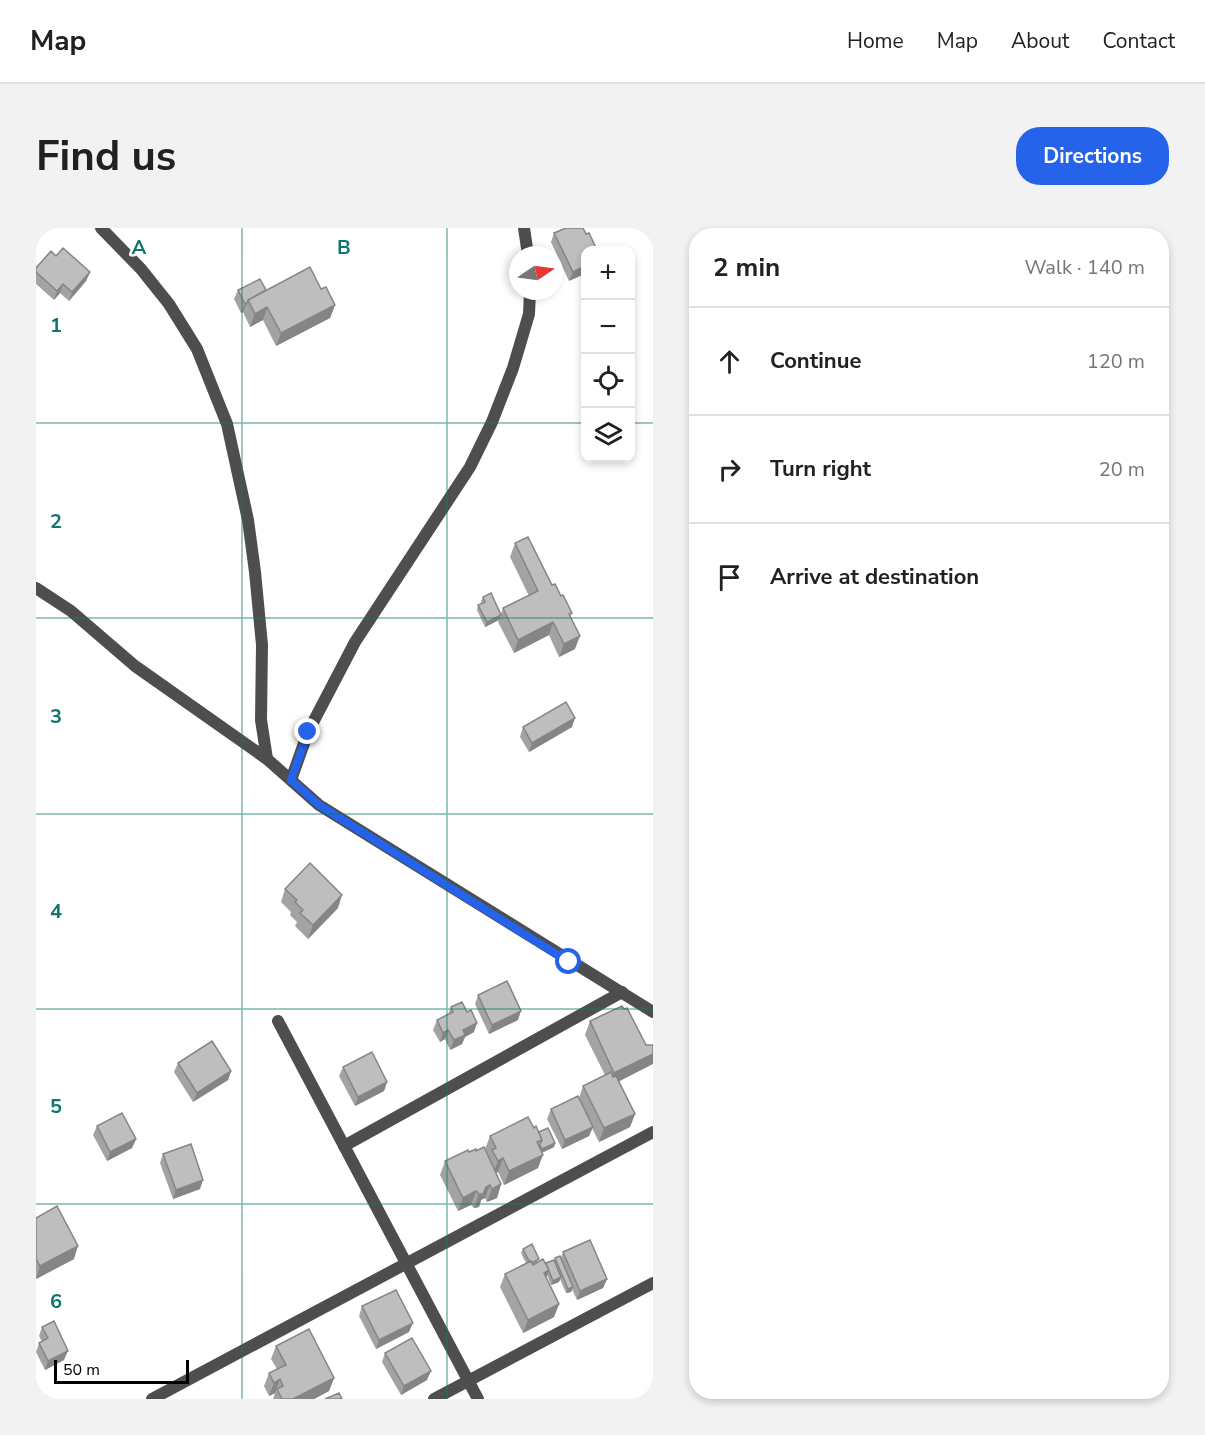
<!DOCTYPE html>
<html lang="en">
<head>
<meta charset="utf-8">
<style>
	:root { --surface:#fff; --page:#f2f2f2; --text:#202124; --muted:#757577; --line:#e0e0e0; --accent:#2563eb }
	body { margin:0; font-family:"Nunito Sans",sans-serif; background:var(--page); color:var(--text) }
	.controls { position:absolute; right:18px; top:18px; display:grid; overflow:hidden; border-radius:12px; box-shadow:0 3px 9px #0003 }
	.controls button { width:54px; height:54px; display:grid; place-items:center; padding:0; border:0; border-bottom:2px solid var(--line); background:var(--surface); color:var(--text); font:30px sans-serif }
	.compass { position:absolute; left:473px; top:18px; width:54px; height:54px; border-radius:50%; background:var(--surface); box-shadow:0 3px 9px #0003; rotate:77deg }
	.scale { position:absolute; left:18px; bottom:15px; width:135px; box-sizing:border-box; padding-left:6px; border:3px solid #000; border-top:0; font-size:16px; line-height:21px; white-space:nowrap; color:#000; -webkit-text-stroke:4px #fff; paint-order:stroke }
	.stop { position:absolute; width:18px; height:18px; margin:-14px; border:4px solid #2563eb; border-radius:50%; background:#fff }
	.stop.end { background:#2563eb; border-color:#fff; box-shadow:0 2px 6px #0008 }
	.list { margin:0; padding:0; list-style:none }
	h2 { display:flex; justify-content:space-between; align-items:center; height:78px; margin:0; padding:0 24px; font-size:26px }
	h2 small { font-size:20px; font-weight:400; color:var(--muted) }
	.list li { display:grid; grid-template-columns:39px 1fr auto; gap:18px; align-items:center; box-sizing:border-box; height:108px; padding:0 24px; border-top:2px solid var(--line) }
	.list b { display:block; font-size:22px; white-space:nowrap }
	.list em { font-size:20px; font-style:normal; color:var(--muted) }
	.icon { flex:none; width:33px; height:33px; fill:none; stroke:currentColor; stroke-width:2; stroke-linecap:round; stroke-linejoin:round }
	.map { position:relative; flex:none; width:617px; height:1171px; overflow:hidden; border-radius:24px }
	header { display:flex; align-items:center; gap:36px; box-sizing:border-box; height:84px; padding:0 30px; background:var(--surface); border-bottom:2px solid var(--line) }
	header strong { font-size:28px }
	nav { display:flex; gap:33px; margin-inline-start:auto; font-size:21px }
	.intro { display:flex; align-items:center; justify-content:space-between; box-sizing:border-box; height:144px; padding:0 36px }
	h1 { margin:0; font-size:42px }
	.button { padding:15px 27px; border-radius:24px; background:var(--accent); color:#fff; font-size:21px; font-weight:700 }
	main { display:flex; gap:36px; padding:0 36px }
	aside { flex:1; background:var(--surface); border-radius:24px; box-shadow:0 3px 9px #0003 }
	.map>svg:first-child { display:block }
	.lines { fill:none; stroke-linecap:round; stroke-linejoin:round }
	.minor { stroke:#4e4e4e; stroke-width:12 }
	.wall { fill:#a3a3a3 }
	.shaded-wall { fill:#858585 }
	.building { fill:#bebebe; stroke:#858585; stroke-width:1.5 }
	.route { stroke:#2563eb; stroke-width:8 }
	.grid { fill:none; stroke:#0f766e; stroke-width:1.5; stroke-opacity:0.55 }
	.grid-label { font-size:20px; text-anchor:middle; font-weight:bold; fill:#0f766e; stroke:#fff; stroke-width:5; stroke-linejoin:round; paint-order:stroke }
</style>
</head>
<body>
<header>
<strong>Map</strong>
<nav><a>Home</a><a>Map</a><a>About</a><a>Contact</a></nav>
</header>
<div class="intro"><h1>Find us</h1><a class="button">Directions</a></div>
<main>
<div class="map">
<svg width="617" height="1171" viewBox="0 0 617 1171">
	<rect width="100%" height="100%" fill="#fff"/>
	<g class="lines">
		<g class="minor">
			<path d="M65,0L105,41L133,76L161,121L191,196L212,292L219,344L226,417L225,492L231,531"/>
			<path d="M488,0L492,27"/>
			<path d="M0,360L35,383L99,438L231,531L283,577L617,784"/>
			<path d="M255,552L272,504L319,414L434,239L456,194L477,140L493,86L494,63"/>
			<path d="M242,793L442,1171"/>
			<path d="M308,918L586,764"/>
			<path d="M116,1171L617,904"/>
			<path d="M398,1171L617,1055"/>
		</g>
	</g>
	<g class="wall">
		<path d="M518,5L550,6L561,22L533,53L515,14Z"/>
		<path d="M20,28L54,44L50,53L33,73L24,65L18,72L0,56V40Z"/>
		<path d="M285,61L299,77L294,90L240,118L227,92L214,99L207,84L205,85L198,71L202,62H230Z"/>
		<path d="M479,315L525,368L536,385L534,389L539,421L523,429L513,407L478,425L462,394L463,392L449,399L441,382L442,377L446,375L445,373L447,369L465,386L467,380L493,368L474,329Z"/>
		<path d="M487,499H536L493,524L484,509Z"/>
		<path d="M249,661L302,680L272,711L259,698L261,694L254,687L255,684L245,674Z"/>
		<path d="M442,767L482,792L453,806L439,776Z"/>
		<path d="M415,779L438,804L429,809L426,816L414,822L409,811L404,814L397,802L401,792L412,787Z"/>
		<path d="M554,793L599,886L594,899L563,914L556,900L553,908L526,921L511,891L515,881L543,870L547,858L569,847L549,807Z"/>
		<path d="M142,835L195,843L192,852L157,874L138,844Z"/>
		<path d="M307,839L351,854L348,863L319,878L303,848Z"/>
		<path d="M61,898L100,911L96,920L71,933L57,907Z"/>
		<path d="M498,900L503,904L519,915L518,919L506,925L502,940L468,957L462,944L460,945L465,956L461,970L451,974L449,970L445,972L443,979L438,980L435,977L422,983L404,947L409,933L433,924L440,923L453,930L449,921L454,908Z"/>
		<path d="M127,926L164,961L137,971L124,935Z"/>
		<path d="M0,990L38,1031L0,1051Z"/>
		<path d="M487,1021L502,1034L510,1036L518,1033L519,1030H525L527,1024L571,1051L567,1060L541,1072L536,1061L535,1064L530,1065L524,1051L523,1054L515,1057L511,1047L510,1050L523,1076L518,1089L487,1105L464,1059L469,1046L490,1035L485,1025Z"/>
		<path d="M326,1078L373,1104L340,1121L323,1088Z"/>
		<path d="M6,1099L28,1132L9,1142L0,1124L3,1115L6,1114L3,1108Z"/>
		<path d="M240,1118L298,1150L293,1163L278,1171H237L239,1165L233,1168L228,1158L233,1145L241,1141L235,1131Z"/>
		<path d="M349,1125L391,1152L365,1167L346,1134Z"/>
	</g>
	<g class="shaded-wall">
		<path d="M549,38V46L533,53L537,44Z"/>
		<path d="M54,44L50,53L33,73L36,64Z"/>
		<path d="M27,56L24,65L18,72L21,63Z"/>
		<path d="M211,75L207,84L205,85L209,76Z"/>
		<path d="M299,77L294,90L240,118L245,105Z"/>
		<path d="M231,79L227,92L214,99L219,86Z"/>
		<path d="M465,388L463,392L449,399L451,394Z"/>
		<path d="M517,394L513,407L478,425L482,412Z"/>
		<path d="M544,408L539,421L523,429L528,416Z"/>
		<path d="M539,490L536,499L493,524L496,515Z"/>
		<path d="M306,667L302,680L272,711L277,697Z"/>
		<path d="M485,783L482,792L453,806L456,797Z"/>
		<path d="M441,795L438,804L429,809L426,816L414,822L418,812L427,802Z"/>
		<path d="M412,802L409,811L404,814L407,805Z"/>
		<path d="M617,826V836L574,858L578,845Z"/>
		<path d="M195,843L192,852L157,874L161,865Z"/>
		<path d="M351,854L348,863L319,878L322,869Z"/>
		<path d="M599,886L594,899L563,914L568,900Z"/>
		<path d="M557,899L553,908L526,921L529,912Z"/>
		<path d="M100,911L96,920L71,933L74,924Z"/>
		<path d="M519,915L518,919L505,925L506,921Z"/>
		<path d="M507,927L502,940L468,957L473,943Z"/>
		<path d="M467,930L462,944L457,946L462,933Z"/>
		<path d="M167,952L164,961L137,971L140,962Z"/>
		<path d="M465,956L461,970L451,974L456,961Z"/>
		<path d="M454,957L449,970L445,972L450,959Z"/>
		<path d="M440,963L435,977L422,983L427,970Z"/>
		<path d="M443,966H447L443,979L438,980Z"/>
		<path d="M42,1018L38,1031L0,1051L4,1038Z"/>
		<path d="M513,1042L508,1056V1045Z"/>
		<path d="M525,1049L523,1054L515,1057L517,1053Z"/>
		<path d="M571,1051L567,1060L541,1072L544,1063Z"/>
		<path d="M537,1059L535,1064L530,1065L532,1061Z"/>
		<path d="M523,1076L518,1089L487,1105L492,1092Z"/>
		<path d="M377,1095L373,1104L340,1121L343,1112Z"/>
		<path d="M32,1123L28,1132L9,1142L12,1133Z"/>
		<path d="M395,1143L391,1152L365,1167L368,1158Z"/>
		<path d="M298,1150L293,1163L278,1171H257Z"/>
		<path d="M244,1151L239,1165L233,1168L238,1155Z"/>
	</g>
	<g class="building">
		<path d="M530,0H547L550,6L553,5L561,22H549V38L537,44L518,5Z"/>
		<path d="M27,20L54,44L36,64L27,56L21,63L0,44V40L15,23L20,28Z"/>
		<path d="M274,39L285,61L290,59L299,77L245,105L231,79L219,86L212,72Z"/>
		<path d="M224,51L230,62L212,72L211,75L209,76L202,62Z"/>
		<path d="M492,309L516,357L519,356L525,368L527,367L536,385L533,386L544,408L528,416L517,394L482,412L467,380L502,363L479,315Z"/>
		<path d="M455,365L465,387L451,394L442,377L449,374L447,369Z"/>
		<path d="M530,474L539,490L496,515L487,499Z"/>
		<path d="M274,635L306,667L277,697L264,685L267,682L259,674L261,672L249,661Z"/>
		<path d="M471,753L485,783L456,797L442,767Z"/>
		<path d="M426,774L431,784L435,782L441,795L427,802L429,807L418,812L412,802L407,805L401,792L417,784L415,779Z"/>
		<path d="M586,778L588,781L591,780L610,817H617V826L578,845L554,793Z"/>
		<path d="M176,813L195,843L161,865L142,835Z"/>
		<path d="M336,824L351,854L322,869L307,839Z"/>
		<path d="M575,844L577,849L580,848L599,886L568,900L547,858Z"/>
		<path d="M542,868L557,899L529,912L515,881Z"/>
		<path d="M86,885L100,911L74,924L61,898Z"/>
		<path d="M492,889L498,900L500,898L506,912L501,914L507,927L473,943L467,930L462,933L456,922L460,920L454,908Z"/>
		<path d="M512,900L519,915L506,921L504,917L506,912L503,904Z"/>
		<path d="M155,916L167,952L140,962L127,926Z"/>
		<path d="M448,919L465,956L456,961L454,957L450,959L447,966H443L440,963L427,970L409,933L432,922L433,924L440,921V923Z"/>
		<path d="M21,978L42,1018L4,1038L0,1031V990Z"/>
		<path d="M554,1012L571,1051L544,1063L527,1024Z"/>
		<path d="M496,1016L503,1031L496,1035L495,1033H493L487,1021Z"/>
		<path d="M524,1028L537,1059L532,1061L519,1030Z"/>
		<path d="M507,1031L513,1042L508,1045L523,1076L492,1092L469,1046L495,1033L497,1037Z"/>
		<path d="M518,1032L525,1049L517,1053L510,1035Z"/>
		<path d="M360,1062L377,1095L343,1112L326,1078Z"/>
		<path d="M18,1093L32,1123L12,1133L3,1115L12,1110L6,1099Z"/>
		<path d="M273,1101L298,1150L257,1171H246L241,1161L247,1158L244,1151L238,1155L233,1145L250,1137L240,1118Z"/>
		<path d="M376,1110L395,1143L368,1158L349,1125Z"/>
		<path d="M303,1165L306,1171H289Z"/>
	</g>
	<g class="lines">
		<path class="route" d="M272,504L255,552L283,577L533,734"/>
	</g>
	<path class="grid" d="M206,0V1171M411,0V1171M0,195H550M594,195H617M0,390H617M0,586H617M0,781H617M0,976H617"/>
	<g class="grid-label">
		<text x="103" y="26">A</text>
		<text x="308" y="26">B</text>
		<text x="20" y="104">1</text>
		<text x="20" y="300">2</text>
		<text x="20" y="495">3</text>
		<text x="20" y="690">4</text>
		<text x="20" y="885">5</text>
		<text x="20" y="1080">6</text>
	</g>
</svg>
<div class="controls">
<button>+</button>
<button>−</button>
<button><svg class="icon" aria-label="locate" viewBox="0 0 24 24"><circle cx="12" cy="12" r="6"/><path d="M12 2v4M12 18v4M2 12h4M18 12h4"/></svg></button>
<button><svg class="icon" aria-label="layers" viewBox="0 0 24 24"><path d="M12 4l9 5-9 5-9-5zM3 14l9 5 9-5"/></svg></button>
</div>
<svg class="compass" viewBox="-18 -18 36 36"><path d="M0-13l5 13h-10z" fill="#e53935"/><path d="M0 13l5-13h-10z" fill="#757577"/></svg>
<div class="scale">50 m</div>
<div class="stop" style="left:533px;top:734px"></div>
<div class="stop end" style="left:272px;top:504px"></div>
</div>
<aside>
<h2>2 min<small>Walk · 140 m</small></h2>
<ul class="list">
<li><svg class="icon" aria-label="ahead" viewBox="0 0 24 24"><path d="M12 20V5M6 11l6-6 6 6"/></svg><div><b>Continue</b></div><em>120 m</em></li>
<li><svg class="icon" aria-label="right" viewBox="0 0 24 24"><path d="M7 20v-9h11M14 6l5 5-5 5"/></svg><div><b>Turn right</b></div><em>20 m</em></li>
<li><svg class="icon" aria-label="arrive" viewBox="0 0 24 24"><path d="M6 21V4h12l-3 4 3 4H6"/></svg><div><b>Arrive at destination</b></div></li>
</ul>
</aside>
</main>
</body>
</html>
